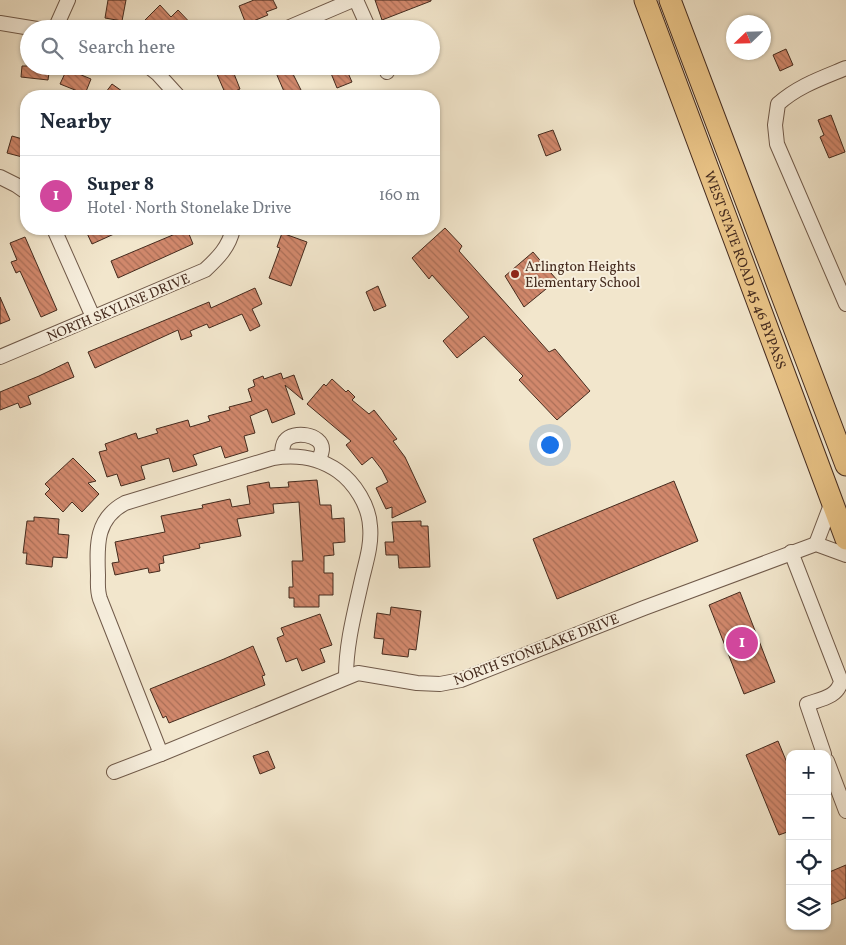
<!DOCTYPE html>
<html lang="en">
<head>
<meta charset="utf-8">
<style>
	:root { --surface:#fff; --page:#f6f6f7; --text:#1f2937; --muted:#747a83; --line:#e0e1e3; --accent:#8f2418 }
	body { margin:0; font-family:Vollkorn,serif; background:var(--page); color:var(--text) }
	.controls { position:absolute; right:15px; bottom:15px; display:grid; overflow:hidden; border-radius:10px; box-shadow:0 1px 4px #0004 }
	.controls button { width:45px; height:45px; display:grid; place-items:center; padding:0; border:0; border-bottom:1px solid var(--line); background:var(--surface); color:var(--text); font:25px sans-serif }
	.compass { position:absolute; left:726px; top:15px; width:45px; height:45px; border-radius:50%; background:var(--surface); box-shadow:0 1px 4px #0004; rotate:247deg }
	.you { position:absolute; left:549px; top:444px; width:18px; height:18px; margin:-12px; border:4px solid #fff; border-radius:50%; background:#1a73e8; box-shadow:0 0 0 8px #1a73e833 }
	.badge { display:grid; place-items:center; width:32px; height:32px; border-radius:50%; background:var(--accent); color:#fff; font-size:16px; font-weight:700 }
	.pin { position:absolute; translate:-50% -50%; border:2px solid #fff; box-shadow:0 1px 5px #0006 }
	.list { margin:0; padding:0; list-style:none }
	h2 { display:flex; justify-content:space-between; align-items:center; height:65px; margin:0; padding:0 20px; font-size:21px }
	h2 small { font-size:16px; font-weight:400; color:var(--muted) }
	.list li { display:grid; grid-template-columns:32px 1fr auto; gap:15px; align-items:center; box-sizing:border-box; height:80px; padding:0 20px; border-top:1px solid var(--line) }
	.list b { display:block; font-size:19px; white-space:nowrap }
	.list p { margin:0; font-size:16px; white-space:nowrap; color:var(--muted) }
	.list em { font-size:16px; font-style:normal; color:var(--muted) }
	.icon { flex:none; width:28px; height:28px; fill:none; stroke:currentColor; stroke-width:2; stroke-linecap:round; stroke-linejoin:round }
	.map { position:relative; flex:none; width:846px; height:945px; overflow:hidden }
	.search { position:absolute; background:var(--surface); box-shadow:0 1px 4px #0004; left:20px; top:20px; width:420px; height:55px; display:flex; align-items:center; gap:12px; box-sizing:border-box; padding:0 18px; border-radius:28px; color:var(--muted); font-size:19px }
	.panel { position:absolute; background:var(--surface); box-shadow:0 1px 4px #0004; left:20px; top:90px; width:420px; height:145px; border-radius:20px }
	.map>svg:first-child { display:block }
	.building { fill:url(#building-back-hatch); stroke:#452b1e }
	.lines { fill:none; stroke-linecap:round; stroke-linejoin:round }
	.minor-casing { stroke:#705a4a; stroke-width:16 }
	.highway-casing { stroke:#452b1e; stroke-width:23 }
	.minor { stroke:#f7efde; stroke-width:14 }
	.highway { stroke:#e9c386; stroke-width:21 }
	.poi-dot { fill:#8f2418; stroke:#f7efde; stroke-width:2 }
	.labels { text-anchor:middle; stroke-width:4; stroke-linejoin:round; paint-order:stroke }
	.poi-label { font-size:14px; fill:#452b1e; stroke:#f7efde; text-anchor:start }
	.street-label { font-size:14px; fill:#452b1e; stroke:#f7efde }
</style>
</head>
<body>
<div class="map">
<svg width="846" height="945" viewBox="0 0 846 945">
	<defs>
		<pattern id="building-back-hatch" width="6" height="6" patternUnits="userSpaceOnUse" patternTransform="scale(1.25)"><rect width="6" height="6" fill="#d1886c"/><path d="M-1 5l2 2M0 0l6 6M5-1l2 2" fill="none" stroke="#ab6f58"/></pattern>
	</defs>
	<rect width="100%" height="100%" fill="#f2e6cc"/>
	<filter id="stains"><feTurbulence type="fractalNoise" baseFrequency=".004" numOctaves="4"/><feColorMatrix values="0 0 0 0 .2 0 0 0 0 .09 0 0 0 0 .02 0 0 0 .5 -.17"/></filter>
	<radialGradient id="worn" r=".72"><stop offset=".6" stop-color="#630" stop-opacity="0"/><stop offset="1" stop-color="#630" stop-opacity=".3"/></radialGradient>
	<g class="building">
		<path d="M108,0H126L122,21L105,18Z"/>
		<path d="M254,0H273L277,8L266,12L268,15L246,24L239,6Z"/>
		<path d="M375,0H431V1L382,20Z"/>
		<path d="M160,5L171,17L178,10L196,29H175L171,24L166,29H152L144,21Z"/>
		<path d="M786,49L793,65L780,71L773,55Z"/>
		<path d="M22,66H50L48,80L21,77Z"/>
		<path d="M231,66L240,89L226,95L216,72Z"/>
		<path d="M273,66H289L304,96H286Z"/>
		<path d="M328,66H345L352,82L337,88Z"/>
		<path d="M67,69L91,79L85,94L60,84Z"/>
		<path d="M112,84L129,96H103Z"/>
		<path d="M831,115L845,152L829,158L820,137L824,135L818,120Z"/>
		<path d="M553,130L561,150L546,156L538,135Z"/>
		<path d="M12,136L26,140V158L7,153Z"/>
		<path d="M445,228L462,246L459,251L549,352L555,349L590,391L557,420L519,380L523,376L484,336L457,358L443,341L469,317L432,275L429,279L412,258Z"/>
		<path d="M85,229H125L92,244Z"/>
		<path d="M187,229L193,244L118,278L111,261Z"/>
		<path d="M282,233L307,242L291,286L269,278L280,248L277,247Z"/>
		<path d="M25,237L57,310L41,317L20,271L16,273L11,262L17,260L10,243Z"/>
		<path d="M533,252L557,280L524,307L505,276Z"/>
		<path d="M378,286L386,306L374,311L366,292Z"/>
		<path d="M255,288L262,304L252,309L260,326L250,331L242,314L209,328L207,324L190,331L192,336L181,340L178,330L95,368L88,352L209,302L211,308Z"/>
		<path d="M0,297L10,320L0,324Z"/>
		<path d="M68,362L74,377L28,396L31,404L20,408L18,403L0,410V392L39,376Z"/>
		<path d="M281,373L283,379L294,375L303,400L285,385L295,414L272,423L267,409L250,416L255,433L244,436L248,451L225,458L221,446L193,455L197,465L173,472L169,458L141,466L145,479L121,486L117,474L107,477L99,452L107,450L105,444L136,433L138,439L158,433L156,429L188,420L190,427L210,421L208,416L230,410L229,407L252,401L248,389L255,386L253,380L263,376L264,379Z"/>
		<path d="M332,379L346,392L348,390L355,397L352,400L369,414L374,410L397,439L393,441L405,457L426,502L392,518V507L386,509L376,488L388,482L382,470L372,457L362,465L346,445L351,441L307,404L324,384L326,386Z"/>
		<path d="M73,458L96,481L88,483L99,494L82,512L72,502L63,512L45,494L50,489L45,484Z"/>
		<path d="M317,480L320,505H331L332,519L344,518L345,542L333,543L334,555L324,556V573H333V595H319V607H294V598H289V587H293L292,561H303L299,502L273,504L274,513L237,519L241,536L199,544L200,548L163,556L164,563L159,564L160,571L149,573L148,568L115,575L112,563L119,562L115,542L165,532L161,516L203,508L202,505L230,499L232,507L250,504L247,486L269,482L270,488L289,487L288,482Z"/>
		<path d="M674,481L698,541L557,599L533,539Z"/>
		<path d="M34,517L59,519L58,534L69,535L67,558L53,557L52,567L26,564L27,553H23L27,521H34Z"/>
		<path d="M421,521V526H428L430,567L399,568L398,555H386L385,542H394L392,522Z"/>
		<path d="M740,592L775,682L744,694L709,605Z"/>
		<path d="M391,607L421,611L416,650L409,649L408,657L382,654L384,639L374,638L377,613L390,615Z"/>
		<path d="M320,614L332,645L320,649L325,662L302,671L297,658L286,662L277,638L284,635L281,628Z"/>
		<path d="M253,646L265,675L262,676L265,685L169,723L166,716L163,718L150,689L224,659Z"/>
		<path d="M778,741L790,770V831L779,835L746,755Z"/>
		<path d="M268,751L275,768L260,774L253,756Z"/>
		<path d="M846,865V898L827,906V873Z"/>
	</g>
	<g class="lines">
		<defs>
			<g id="minor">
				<path d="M356,0L369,29"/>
				<path d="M0,23L37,29"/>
				<path d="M55,29L68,0"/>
				<path d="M285,29L353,0"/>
				<path d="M148,66L158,74L178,96"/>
				<path d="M385,66L387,72"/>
				<path d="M846,68C822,78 798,86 778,104L775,125L777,144L846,304"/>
				<path d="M0,177L16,185L26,192"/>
				<path d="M54,229L93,317"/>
				<path d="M0,357L205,270C218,258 229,247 233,229"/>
				<path d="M282,456C282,452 283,444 285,441C293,430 322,434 322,449C322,452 320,457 319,460"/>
				<path d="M816,544L832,502"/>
				<path d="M791,552L841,681C838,697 821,699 807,704L824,754"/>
				<path d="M161,754L100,599C97,590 98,584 98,575C97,546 95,519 125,503L273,458C297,454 318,457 338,471C355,483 369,506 370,526C372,544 366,562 362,579C355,611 346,643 346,677"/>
				<path d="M827,761L846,811"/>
				<path d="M114,772L161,754L358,673L417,683L440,684L461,680L644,608L816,544L846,555"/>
			</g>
			<g id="highway">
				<path id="s1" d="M645,0L846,539"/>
				<path d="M670,0L846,465"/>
			</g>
		</defs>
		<use href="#minor" class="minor-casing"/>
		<use href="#highway" class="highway-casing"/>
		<use href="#minor" class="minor"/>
		<use href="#highway" class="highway"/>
	</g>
	<circle class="poi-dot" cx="515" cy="274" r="5"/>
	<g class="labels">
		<g class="poi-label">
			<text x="525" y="271">Arlington Heights<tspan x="525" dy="16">Elementary School</tspan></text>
		</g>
		<g class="street-label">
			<text dy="5" stroke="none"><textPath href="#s1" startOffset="288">WEST STATE ROAD 45 46 BYPASS</textPath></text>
			<text transform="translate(118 307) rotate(-23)" y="5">NORTH SKYLINE DRIVE</text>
			<text transform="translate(536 649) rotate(-21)" y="5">NORTH STONELAKE DRIVE</text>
		</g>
	</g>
	<rect width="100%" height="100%" filter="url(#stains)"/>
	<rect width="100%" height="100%" fill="url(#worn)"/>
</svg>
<div class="controls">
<button>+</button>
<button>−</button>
<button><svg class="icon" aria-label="locate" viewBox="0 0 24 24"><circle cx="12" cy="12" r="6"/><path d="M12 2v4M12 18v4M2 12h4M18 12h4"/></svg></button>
<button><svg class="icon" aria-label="layers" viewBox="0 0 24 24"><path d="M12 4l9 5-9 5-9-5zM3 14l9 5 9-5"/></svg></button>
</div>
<svg class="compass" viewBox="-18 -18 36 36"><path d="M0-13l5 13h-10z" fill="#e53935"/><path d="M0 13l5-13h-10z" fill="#747a83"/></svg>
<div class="you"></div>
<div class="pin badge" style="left:742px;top:643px;background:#d1479c">1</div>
<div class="search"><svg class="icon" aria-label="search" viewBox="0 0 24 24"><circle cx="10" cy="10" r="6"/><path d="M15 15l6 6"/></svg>Search here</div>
<section class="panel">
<h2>Nearby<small></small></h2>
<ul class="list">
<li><span class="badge" style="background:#d1479c">1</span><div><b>Super 8</b><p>Hotel · North Stonelake Drive</p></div><em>160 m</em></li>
</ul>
</section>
</div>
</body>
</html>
